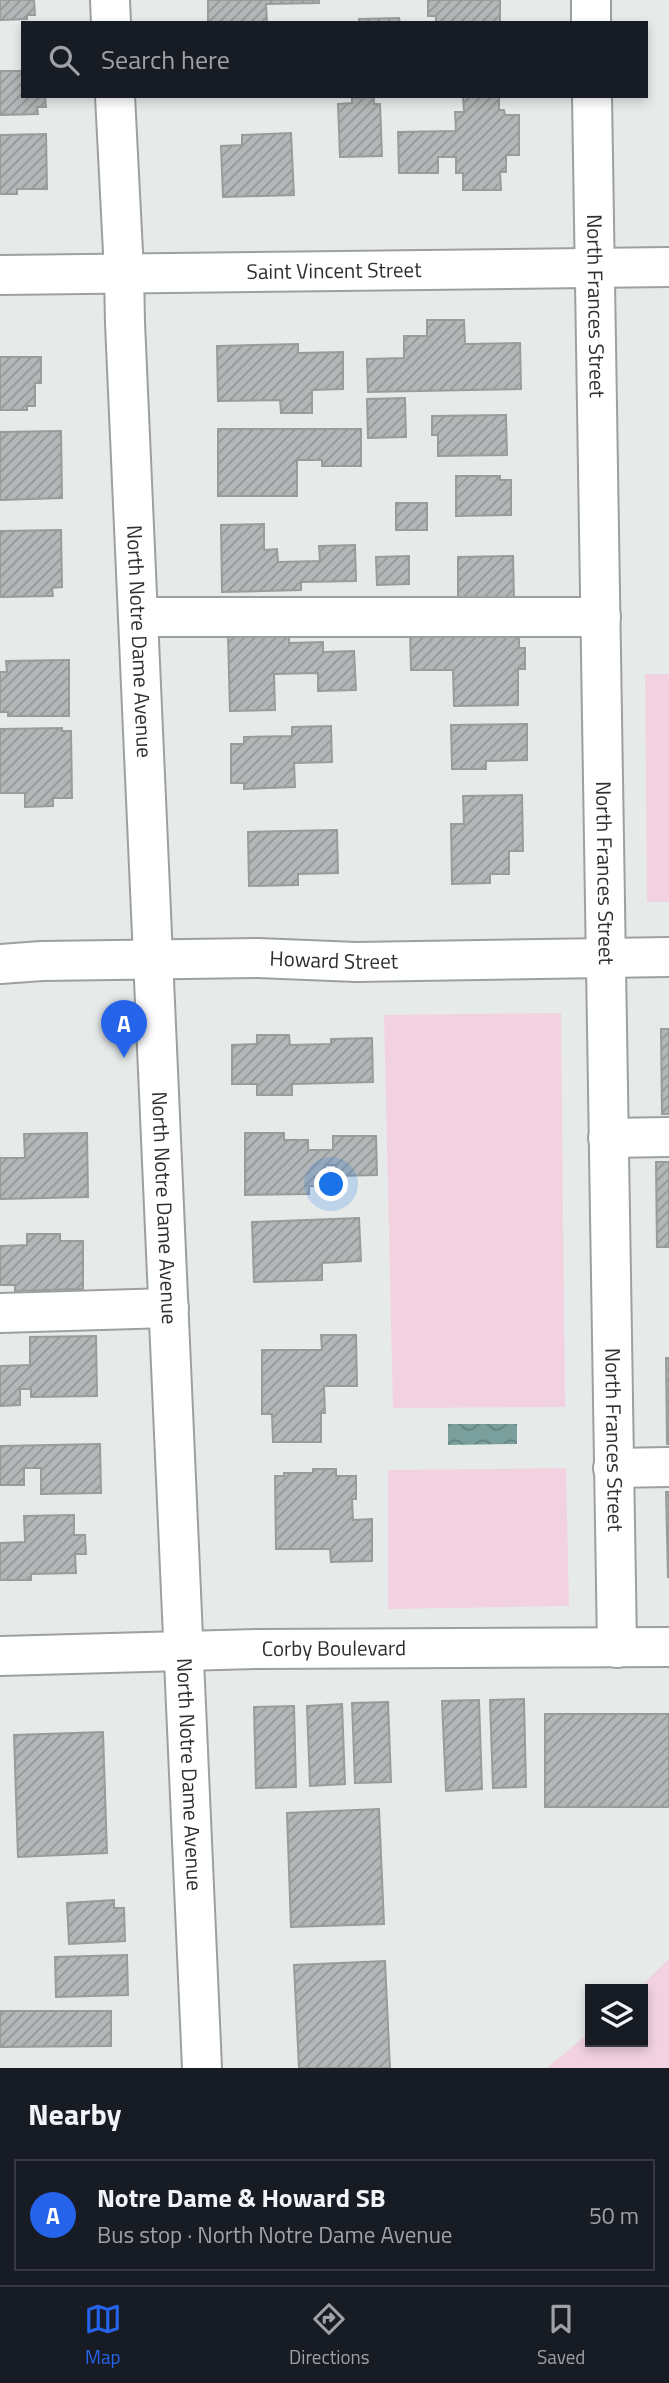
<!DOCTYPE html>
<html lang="en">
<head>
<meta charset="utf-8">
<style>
	:root { --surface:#171b24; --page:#20242c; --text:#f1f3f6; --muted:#9ea1a6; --line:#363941; --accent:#2563eb }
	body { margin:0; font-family:"Titillium Web",sans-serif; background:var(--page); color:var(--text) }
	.controls { position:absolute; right:21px; bottom:21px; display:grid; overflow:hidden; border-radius:0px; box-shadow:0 4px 10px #0003 }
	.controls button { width:63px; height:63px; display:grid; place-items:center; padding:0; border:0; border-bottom:2px solid var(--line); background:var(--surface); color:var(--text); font:35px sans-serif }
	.you { position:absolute; left:332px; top:1185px; width:24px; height:24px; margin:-18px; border:5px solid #fff; border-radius:50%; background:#1a73e8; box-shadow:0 0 0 10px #1a73e833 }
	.badge { display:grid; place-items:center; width:46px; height:46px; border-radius:50%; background:var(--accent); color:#fff; font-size:23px; font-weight:700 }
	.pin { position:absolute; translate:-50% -58px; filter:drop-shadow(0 2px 4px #0008) }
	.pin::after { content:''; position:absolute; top:37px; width:24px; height:21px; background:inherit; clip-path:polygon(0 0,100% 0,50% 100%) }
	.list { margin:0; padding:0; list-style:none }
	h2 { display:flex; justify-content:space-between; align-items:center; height:91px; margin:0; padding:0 28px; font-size:30px }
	h2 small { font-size:23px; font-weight:400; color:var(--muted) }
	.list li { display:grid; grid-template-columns:46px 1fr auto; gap:21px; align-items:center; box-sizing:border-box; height:112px; margin:0 14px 14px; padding:0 14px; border:2px solid var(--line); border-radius:0px }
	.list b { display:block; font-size:26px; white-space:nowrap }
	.list p { margin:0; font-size:23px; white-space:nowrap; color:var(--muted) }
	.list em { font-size:23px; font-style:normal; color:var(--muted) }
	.icon { flex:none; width:38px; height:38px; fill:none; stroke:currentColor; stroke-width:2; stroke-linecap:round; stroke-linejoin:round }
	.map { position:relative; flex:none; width:669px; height:2068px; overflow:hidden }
	.search { position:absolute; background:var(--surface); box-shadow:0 4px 10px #0003; left:21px; right:21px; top:21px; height:77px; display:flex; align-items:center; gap:18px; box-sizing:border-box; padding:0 24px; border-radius:0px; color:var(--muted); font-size:26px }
	.sheet { height:217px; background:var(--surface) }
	nav { display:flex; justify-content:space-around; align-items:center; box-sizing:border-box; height:98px; border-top:2px solid var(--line); background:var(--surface); font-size:19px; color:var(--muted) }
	nav a { display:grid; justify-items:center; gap:4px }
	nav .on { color:var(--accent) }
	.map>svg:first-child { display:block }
	.green { fill:#f2d1e1 }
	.water { fill:url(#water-waves) }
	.building { fill:url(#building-hatch); stroke:#989c9b; stroke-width:2 }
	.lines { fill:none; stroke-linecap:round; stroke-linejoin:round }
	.minor-casing { stroke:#9ca0a0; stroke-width:42 }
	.minor { stroke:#fff; stroke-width:38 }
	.labels { text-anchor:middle; stroke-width:7; stroke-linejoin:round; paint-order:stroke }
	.street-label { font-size:21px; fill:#2e3030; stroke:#fff }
</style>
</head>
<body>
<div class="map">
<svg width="669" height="2068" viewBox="0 0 669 2068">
	<defs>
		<pattern id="water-waves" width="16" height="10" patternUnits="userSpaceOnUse" patternTransform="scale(1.75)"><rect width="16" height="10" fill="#79a09d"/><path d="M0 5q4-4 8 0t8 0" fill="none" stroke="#648380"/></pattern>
		<pattern id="building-hatch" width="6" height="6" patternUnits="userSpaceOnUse" patternTransform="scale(1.75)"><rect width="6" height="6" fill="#b3b7b7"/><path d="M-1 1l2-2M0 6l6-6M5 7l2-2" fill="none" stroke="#929595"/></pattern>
	</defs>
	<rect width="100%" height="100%" fill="#e6ebea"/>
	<g class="green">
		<path d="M645,674H669V902H647Z"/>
		<path d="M561,1013L565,1407L393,1408L384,1015Z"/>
		<path d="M566,1468L569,1606L388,1609V1470Z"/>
		<path d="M669,1959V2068H547L590,2032V2042H643V1989H638Z"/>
	</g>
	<path class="water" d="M448,1424H517V1444L448,1445Z"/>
	<g class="building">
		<path d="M0,0H34L35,15H27V19L0,20Z"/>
		<path d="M208,0H319V3L266,4L267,23H208Z"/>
		<path d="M428,0H500V23H436V16H428Z"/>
		<path d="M399,18L400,23H359V19Z"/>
		<path d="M0,71H23V96H45L46,107H37L38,114L0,115Z"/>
		<path d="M463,96H499V110H504L505,115H519V155H506V172H500L501,190H463V173H456V157H438V173H399L398,132L456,131L455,112H464Z"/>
		<path d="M374,97V104H380L382,156L340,157L338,104L352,103V98Z"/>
		<path d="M291,133L294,195L223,197L221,146L242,145V135Z"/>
		<path d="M46,134L47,189H17V194H0V135Z"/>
		<path d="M427,320H464L465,344L520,343L521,389L368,392L367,359L404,358V336H427Z"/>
		<path d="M298,344V353L343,352V389L312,390V413H281L280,400L218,401L217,346Z"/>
		<path d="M0,357H41V383H35V406H27V410H0Z"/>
		<path d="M405,398L406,437L368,438L367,399Z"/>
		<path d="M506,415L507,455L438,456V435H432V416Z"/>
		<path d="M218,429H361V466H322V460H297V496H218Z"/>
		<path d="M61,431L62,498L0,500V432Z"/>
		<path d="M456,476H500V480H511V515L456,516Z"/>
		<rect x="396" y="503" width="31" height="27"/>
		<path d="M264,524V550L277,549L278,562L320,561L319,546L355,545L356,581L301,582V590L222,592L221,525Z"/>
		<path d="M61,530L62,587L52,588L53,596L0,597V531Z"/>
		<path d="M409,556V584L377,585L376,557Z"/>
		<path d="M513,556L514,599L458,600V557Z"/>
		<path d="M519,628V648H525V669H518V705L454,706L453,670H411L410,630Z"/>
		<path d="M289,634V643L323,642V652L354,651L356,690L318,691V673L274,674L275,710L230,711L228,636Z"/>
		<path d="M69,660V716H8V712H0V672H7L6,661Z"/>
		<path d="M527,724V760L486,761V769H452L451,725Z"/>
		<path d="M331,726L332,762L294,763L295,787L244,789V783H231V744H244V737L292,736V727Z"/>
		<path d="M62,728V731H71L72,798H53V806L25,807V793H0V729Z"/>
		<path d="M522,795L523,851H509V874H490V883L452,884L451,824H464L463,796Z"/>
		<path d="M337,830L338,873L298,874V885L249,886L248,832Z"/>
		<path d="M661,1029H669V1114H662Z"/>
		<path d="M257,1035H289L290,1045L331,1044V1039L372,1038L373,1082L292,1084V1095H257V1084H232V1045L257,1044Z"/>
		<path d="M87,1133L88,1197L0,1199V1158H25L24,1134Z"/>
		<path d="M245,1133H284V1140H308V1150H333V1136H376L377,1175L336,1176V1165H325V1186H309V1194L245,1195Z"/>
		<path d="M656,1162H669V1247H657Z"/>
		<path d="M359,1218L361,1261L322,1263V1280L254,1282L252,1222Z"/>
		<path d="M27,1234H60V1241H83V1289L15,1291V1285H0V1246L27,1245Z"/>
		<path d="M321,1335H356L357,1386H324L325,1413H321V1442H273L272,1414H262V1350H322Z"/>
		<path d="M96,1336L97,1396L31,1397V1389H20V1405L0,1406V1366L30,1365V1337Z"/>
		<path d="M666,1358H669V1444H667Z"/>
		<path d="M100,1444L101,1493L41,1494V1468H24V1485H0V1446Z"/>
		<path d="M313,1469H336V1476H356V1499H352L353,1520L372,1519V1561L331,1562L330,1549H276L275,1476H284V1473H313Z"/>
		<path d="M666,1492H669V1577H668Z"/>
		<path d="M74,1515V1535H85L86,1554H75L76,1573L31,1574V1580H0V1543L25,1542L24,1516Z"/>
		<path d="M524,1699L526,1787L493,1788L490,1700Z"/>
		<path d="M479,1700L482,1789L446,1791L442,1701Z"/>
		<path d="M388,1702L391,1782L355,1783L352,1703Z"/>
		<path d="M342,1704L345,1784L310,1786L307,1706Z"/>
		<path d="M294,1706L296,1787L256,1788L254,1707Z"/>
		<rect x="545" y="1714" width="124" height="93"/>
		<path d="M103,1732L107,1853L18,1857L14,1735Z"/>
		<path d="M379,1809L384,1924L291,1927L287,1813Z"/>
		<path d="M114,1900V1908H124L125,1941L69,1944L67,1903Z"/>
		<path d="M127,1955L128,1995L56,1997L55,1957Z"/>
		<path d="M385,1961L390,2068H299L294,1965Z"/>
		<path d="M0,2011H111V2046L0,2047Z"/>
	</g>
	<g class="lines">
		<defs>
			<g id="minor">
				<path d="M110,0L111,23"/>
				<path d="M591,0V23"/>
				<path id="s1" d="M115,96L124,272L125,323L202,2068"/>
				<path id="s2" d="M592,96L617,1648"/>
				<path id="s3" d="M0,275L669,267"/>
				<path d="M138,617H601"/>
				<path id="s4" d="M0,964L42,961L258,958L356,962L669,957"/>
				<path d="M608,1138L669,1137"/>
				<path d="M0,1313L169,1308"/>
				<path d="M613,1468L669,1467"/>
				<path id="s5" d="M0,1656L258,1649L669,1647"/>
			</g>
		</defs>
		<use href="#minor" class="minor-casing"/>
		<use href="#minor" class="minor"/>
	</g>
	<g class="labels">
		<g class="street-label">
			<text dy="7" stroke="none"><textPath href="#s3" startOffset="334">Saint Vincent Street</textPath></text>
			<text dy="7" stroke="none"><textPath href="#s2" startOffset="210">North Frances Street</textPath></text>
			<text dy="7" stroke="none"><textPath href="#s1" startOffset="546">North Notre Dame Avenue</textPath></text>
			<text dy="7" stroke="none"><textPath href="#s2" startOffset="777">North Frances Street</textPath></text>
			<text dy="7" stroke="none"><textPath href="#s4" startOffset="334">Howard Street</textPath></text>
			<text dy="7" stroke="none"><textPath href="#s1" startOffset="1113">North Notre Dame Avenue</textPath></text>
			<text dy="7" stroke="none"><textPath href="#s2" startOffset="1344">North Frances Street</textPath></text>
			<text dy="7" stroke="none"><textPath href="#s5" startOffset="334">Corby Boulevard</textPath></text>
			<text dy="7" stroke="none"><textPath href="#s1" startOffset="1680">North Notre Dame Avenue</textPath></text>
		</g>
	</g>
</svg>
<div class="controls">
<button><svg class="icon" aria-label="layers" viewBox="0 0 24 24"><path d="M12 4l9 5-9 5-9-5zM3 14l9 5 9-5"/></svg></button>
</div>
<div class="you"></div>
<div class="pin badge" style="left:124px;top:1058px">A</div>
<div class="search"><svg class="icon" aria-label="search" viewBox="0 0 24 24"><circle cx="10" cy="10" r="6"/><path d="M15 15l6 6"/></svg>Search here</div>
</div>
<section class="sheet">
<h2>Nearby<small></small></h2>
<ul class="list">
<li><span class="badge">A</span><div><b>Notre Dame &amp; Howard SB</b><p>Bus stop · North Notre Dame Avenue</p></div><em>50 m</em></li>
</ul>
</section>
<nav>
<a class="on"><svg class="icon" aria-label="map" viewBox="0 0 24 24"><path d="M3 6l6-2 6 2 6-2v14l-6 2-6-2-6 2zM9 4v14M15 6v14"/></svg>Map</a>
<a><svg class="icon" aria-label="directions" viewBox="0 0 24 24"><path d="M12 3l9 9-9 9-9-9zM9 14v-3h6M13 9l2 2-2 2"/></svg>Directions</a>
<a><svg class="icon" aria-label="saved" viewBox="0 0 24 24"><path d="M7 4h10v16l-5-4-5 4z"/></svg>Saved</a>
</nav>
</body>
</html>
